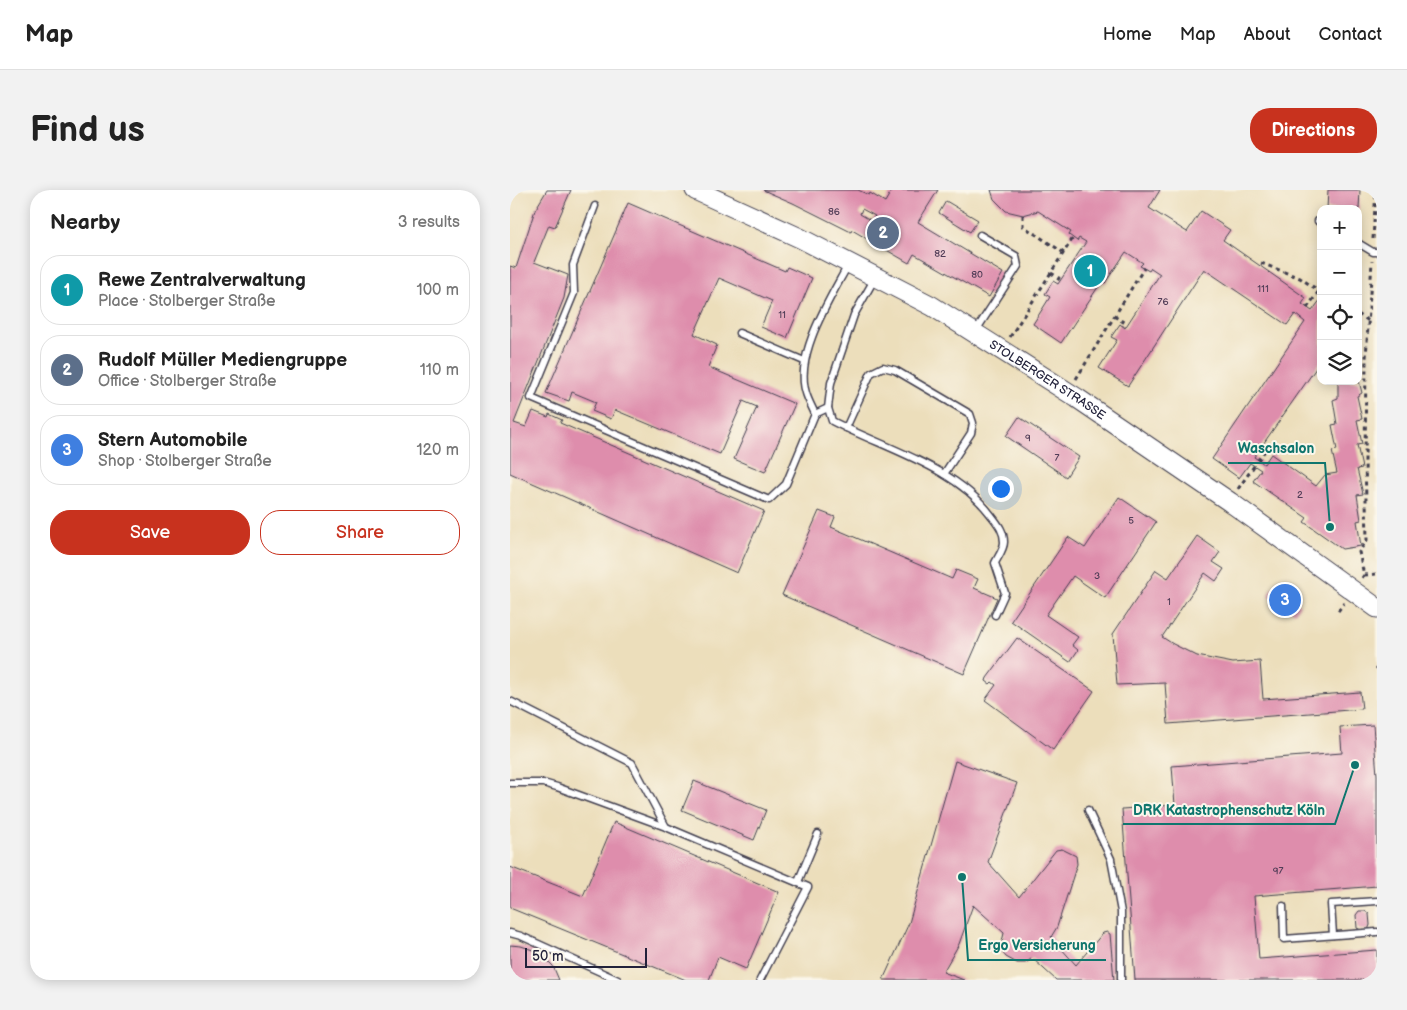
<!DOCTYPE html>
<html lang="en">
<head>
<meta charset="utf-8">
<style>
	:root { --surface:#fff; --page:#f2f2f2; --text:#222; --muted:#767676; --line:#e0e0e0; --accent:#c8321e }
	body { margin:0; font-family:"Balsamiq Sans",sans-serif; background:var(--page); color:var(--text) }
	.controls { position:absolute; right:15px; top:15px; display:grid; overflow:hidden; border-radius:10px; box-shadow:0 2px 12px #0003 }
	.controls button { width:45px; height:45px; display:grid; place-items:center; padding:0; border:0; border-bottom:1px solid var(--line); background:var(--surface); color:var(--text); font:25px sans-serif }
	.scale { position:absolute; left:15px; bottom:12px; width:122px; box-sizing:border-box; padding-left:5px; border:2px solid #22223b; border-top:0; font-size:14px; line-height:18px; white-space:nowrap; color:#22223b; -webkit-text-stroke:4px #fbf7ec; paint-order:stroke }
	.you { position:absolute; left:490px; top:298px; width:18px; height:18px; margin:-12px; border:4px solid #fff; border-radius:50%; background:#1a73e8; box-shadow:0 0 0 8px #1a73e833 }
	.badge { display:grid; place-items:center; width:32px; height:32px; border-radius:50%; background:var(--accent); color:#fff; font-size:16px; font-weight:700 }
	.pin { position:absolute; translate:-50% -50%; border:2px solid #fff; box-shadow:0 1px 5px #0006 }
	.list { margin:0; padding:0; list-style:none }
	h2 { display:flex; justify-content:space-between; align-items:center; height:65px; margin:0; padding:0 20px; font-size:21px }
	h2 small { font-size:16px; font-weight:400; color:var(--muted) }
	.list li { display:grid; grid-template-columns:32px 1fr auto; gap:15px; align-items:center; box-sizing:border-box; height:70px; margin:0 10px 10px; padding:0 10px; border:1px solid var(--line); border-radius:20px }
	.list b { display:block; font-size:19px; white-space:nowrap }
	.list p { margin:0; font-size:16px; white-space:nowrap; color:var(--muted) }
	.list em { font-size:16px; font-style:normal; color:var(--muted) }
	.actions { display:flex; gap:10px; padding:15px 20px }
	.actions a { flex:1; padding:11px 0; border:1px solid var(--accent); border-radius:20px; text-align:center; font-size:18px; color:var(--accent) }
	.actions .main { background:var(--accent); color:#fff }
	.icon { flex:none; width:28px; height:28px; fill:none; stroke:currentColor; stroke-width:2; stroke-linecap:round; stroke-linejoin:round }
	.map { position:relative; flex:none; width:867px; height:790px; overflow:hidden; border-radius:20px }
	header { display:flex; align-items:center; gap:30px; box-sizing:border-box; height:70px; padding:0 25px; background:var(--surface); border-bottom:1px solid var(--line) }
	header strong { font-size:24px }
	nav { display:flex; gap:28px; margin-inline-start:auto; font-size:18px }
	.intro { display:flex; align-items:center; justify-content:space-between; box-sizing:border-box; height:120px; padding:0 30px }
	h1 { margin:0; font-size:35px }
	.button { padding:12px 22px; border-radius:20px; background:var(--accent); color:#fff; font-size:18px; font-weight:700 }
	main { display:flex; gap:30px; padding:0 30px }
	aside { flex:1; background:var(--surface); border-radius:20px; box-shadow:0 2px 12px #0003 }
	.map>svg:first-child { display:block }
	.building { fill:#de8dac; fill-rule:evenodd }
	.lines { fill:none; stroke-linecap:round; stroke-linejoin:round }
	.lane-casing { stroke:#403e4e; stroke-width:9 }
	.secondary-casing { stroke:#403e4e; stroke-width:21 }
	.path { stroke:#403e4e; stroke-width:3; stroke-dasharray:4 4; stroke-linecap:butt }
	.lane { stroke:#fff; stroke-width:6 }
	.secondary { stroke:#fff; stroke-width:19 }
	.labels { text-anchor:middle; stroke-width:4; stroke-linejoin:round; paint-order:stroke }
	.number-label { font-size:10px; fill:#513d57 }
	.street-label { font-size:12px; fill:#22223b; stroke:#fbf7ec }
	.leader { fill:none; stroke:#0f766e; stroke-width:2 }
	.callout-dot { fill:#0f766e; stroke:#fbf7ec; stroke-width:2 }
	.callout-label { font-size:14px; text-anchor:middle; font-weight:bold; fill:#0f766e; stroke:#fbf7ec; stroke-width:4; stroke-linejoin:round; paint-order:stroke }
</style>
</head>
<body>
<header>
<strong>Map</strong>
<nav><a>Home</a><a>Map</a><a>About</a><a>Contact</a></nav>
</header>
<div class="intro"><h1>Find us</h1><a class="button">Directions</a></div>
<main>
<aside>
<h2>Nearby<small>3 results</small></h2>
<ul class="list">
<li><span class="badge" style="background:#0f9aa8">1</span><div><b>Rewe Zentralverwaltung</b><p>Place · Stolberger Straße</p></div><em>100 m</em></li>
<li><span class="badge" style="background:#5c6f8a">2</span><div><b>Rudolf Müller Mediengruppe</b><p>Office · Stolberger Straße</p></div><em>110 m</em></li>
<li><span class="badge" style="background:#3f7fe0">3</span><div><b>Stern Automobile</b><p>Shop · Stolberger Straße</p></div><em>120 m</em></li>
</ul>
<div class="actions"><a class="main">Save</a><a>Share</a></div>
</aside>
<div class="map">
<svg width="867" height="790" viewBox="0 0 867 790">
	<rect width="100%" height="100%" fill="#fbf7ec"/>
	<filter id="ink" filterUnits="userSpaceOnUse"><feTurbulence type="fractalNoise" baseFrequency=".02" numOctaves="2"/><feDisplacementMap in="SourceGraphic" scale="10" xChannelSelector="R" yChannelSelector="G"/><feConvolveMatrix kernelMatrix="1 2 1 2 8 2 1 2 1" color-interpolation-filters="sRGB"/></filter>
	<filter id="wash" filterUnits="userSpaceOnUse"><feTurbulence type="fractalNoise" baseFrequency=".0096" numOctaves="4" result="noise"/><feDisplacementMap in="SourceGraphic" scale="20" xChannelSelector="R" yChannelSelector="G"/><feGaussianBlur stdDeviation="1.12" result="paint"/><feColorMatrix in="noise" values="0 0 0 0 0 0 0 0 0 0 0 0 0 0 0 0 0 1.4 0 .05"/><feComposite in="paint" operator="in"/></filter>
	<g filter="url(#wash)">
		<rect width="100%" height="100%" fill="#ecdebb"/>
		<g id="blocks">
			<g class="building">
				<path d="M37,0H61L45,37L39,35L24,72L58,85L54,108L4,233L16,237L23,221L38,227L39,224L52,230L50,233L254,321L227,383L0,283V76L6,78L25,20Z"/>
				<path d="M253,0H348L359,5L360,3L375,12L382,0H428L408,32L493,83L479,107L404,64L399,73L342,40L341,42L283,13ZM352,19L365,26L362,31L350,24Z"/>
				<path d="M481,0H650L639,18L677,42L691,21L720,40L713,50L796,108L792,114L802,121L811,109V171L744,267L754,274L761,264L806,296L815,285L827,283L822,261L827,260L822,235L827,234L823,210L828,208V191H849L852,203L847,206L852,229L847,230L852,254L847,255L852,278L847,279L853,304L847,305L851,330L847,331L851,356L832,359L794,332L797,328L743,291L751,280L740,273L729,288L702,269L795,132L785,124L777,135L694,79L618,196L589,178L607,150L601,147L610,134L615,138L650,84L641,78L639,81L630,76L633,73L616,62L595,93L592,91L551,153L523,134L540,107L535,104L543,91L548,94L576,52L569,48L567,51L559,45L561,42L528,21L513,25L496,21L484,9Z"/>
				<path d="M818,0H850L849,19H817Z"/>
				<path d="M436,11L468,30L460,42L429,23Z"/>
				<path d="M118,13L275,81L277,77L302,88L277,148L251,137L262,111L209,88L184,144L207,155L198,177L285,214L255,282L224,269L247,217L233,211L210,264L105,220L101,229L82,221L86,212L62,202L59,211L36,203Z"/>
				<path d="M509,227L569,267L556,287L496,246Z"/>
				<path d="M609,307L646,332L595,408L563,386L536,425L568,447L562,455L568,460L560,472L501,431L558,347L575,358Z"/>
				<path d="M309,321L325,327L321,337L442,389L446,380L468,389L464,398L487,408L454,484L272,405Z"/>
				<path d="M687,346L710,362L703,372L714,379L706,391L695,383L652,447L663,454L687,466L723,473L750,471L753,509L850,502L852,519L658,534L655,493L607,495L603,444L646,380L658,388Z"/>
				<path d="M762,398H765L790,415L785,423L759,406V403Z"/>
				<path d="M507,448L584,501L543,560L475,510L486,495L482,492L480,494L476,491L477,488Z"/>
				<path d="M863,535L867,585V696L744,706L749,769L867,760V790H625L612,619L665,615L662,576L832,563L830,537Z"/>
				<path d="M445,571L507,593L478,672L509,707L546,660L552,659L566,666L567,674L547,737L541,747L566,775L593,743L597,742L600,744L604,790H546L522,768L516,773H507L496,767L492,762L491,756L494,743L463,715L449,754L433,782L454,790H373L399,733Z"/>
				<path d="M184,591L256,620L244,650L172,620Z"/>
				<path d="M104,632L269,702L236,779L208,767L199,790H176L0,718V677L73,706Z"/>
				<path d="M849,721H855L859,724L860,735L858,740H851L847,738L846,725Z"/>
				<path d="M0,755L11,756L23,760L32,765L43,776L49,790H0Z"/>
			</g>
		</g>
	</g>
	<g filter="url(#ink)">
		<use href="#blocks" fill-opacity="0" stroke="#403e4e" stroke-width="1"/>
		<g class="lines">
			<defs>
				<g id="lane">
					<path d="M85,16L63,75L64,103L21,208L259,310L276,294L305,224L318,218"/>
					<path d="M808,31L811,34"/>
					<path d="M848,53L863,62H867"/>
					<path d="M365,88L344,125L321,193L318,218L322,231C376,259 444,276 481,325C488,334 494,341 494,352C494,359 488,367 485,373L495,403L485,425"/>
					<path d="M465,142L508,76L506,66L470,45"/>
					<path d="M229,143L294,171"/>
					<path d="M305,224C302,217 298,210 296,203C284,165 320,109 338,75"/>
					<path d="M336,238L361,183L373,177L385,180L460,224L463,233L461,243L434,284"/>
					<path d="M0,511L122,573L156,637"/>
					<path d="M0,593H33L47,597L156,637L298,697L250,790"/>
					<path d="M578,620L601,669L611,722V790"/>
					<path d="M288,692L308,644"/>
					<path d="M773,716L774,749L867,742"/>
					<path d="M0,743L11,746L108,790"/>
					<path d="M823,745L821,714L867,711"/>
				</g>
				<g id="secondary">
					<path id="s1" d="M185,0L290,48L422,116L567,208L720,312L867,418"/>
				</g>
			</defs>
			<use href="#lane" class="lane-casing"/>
			<use href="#secondary" class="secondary-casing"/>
			<g class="path">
				<path d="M513,25V36L554,63"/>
				<path d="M863,49L866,0"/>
				<path d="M751,73L790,88L811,102"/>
				<path d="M541,83L549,88L546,93"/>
				<path d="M797,118L809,101"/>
				<path d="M848,124L859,131"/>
				<path d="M604,126L615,133L613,136"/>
				<path d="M500,147L563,48"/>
				<path d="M566,189L634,78"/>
				<path d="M748,270L757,258L767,261"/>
				<path d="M728,299L744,276"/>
				<path d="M854,385L867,384"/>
				<path d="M852,388L854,385L849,362L857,350L855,271L856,168L862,71"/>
				<path d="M828,421L834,413"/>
				<path d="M866,479L867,478"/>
			</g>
			<use href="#lane" class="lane"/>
			<use href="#secondary" class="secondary"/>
		</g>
	</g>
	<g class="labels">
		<g class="number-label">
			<text x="324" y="25">86</text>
			<text x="430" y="67">82</text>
			<text x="467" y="88">80</text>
			<text x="753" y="102">111</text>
			<text x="653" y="115">76</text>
			<text x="272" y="128">11</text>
			<text x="518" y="251">9</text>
			<text x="547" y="271">7</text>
			<text x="790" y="308">2</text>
			<text x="621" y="334">5</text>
			<text x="587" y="389">3</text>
			<text x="659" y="415">1</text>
			<text x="768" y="684">97</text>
		</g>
		<g class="street-label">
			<text dy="4" stroke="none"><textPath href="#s1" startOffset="401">STOLBERGER STRASSE</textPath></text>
		</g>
	</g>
	<path class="leader" d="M820 337L815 273H718M845 575L825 634H613M452 687L458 770H596"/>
	<g class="callout-dot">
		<circle cx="820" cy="337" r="5"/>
		<circle cx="845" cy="575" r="5"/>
		<circle cx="452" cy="687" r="5"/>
	</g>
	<g class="callout-label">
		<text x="766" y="263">Waschsalon</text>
		<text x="719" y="625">DRK Katastrophenschutz Köln</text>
		<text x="527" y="760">Ergo Versicherung</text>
	</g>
</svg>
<div class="controls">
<button>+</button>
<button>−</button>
<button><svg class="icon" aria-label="locate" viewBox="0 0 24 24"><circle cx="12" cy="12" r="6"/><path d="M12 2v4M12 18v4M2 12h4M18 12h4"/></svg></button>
<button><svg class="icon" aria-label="layers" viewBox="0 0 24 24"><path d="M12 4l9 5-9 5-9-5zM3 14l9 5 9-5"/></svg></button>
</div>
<div class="scale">50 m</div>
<div class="you"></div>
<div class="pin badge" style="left:580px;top:81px;background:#0f9aa8">1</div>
<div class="pin badge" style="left:373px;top:43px;background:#5c6f8a">2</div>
<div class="pin badge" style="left:775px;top:410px;background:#3f7fe0">3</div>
</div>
</main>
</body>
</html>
